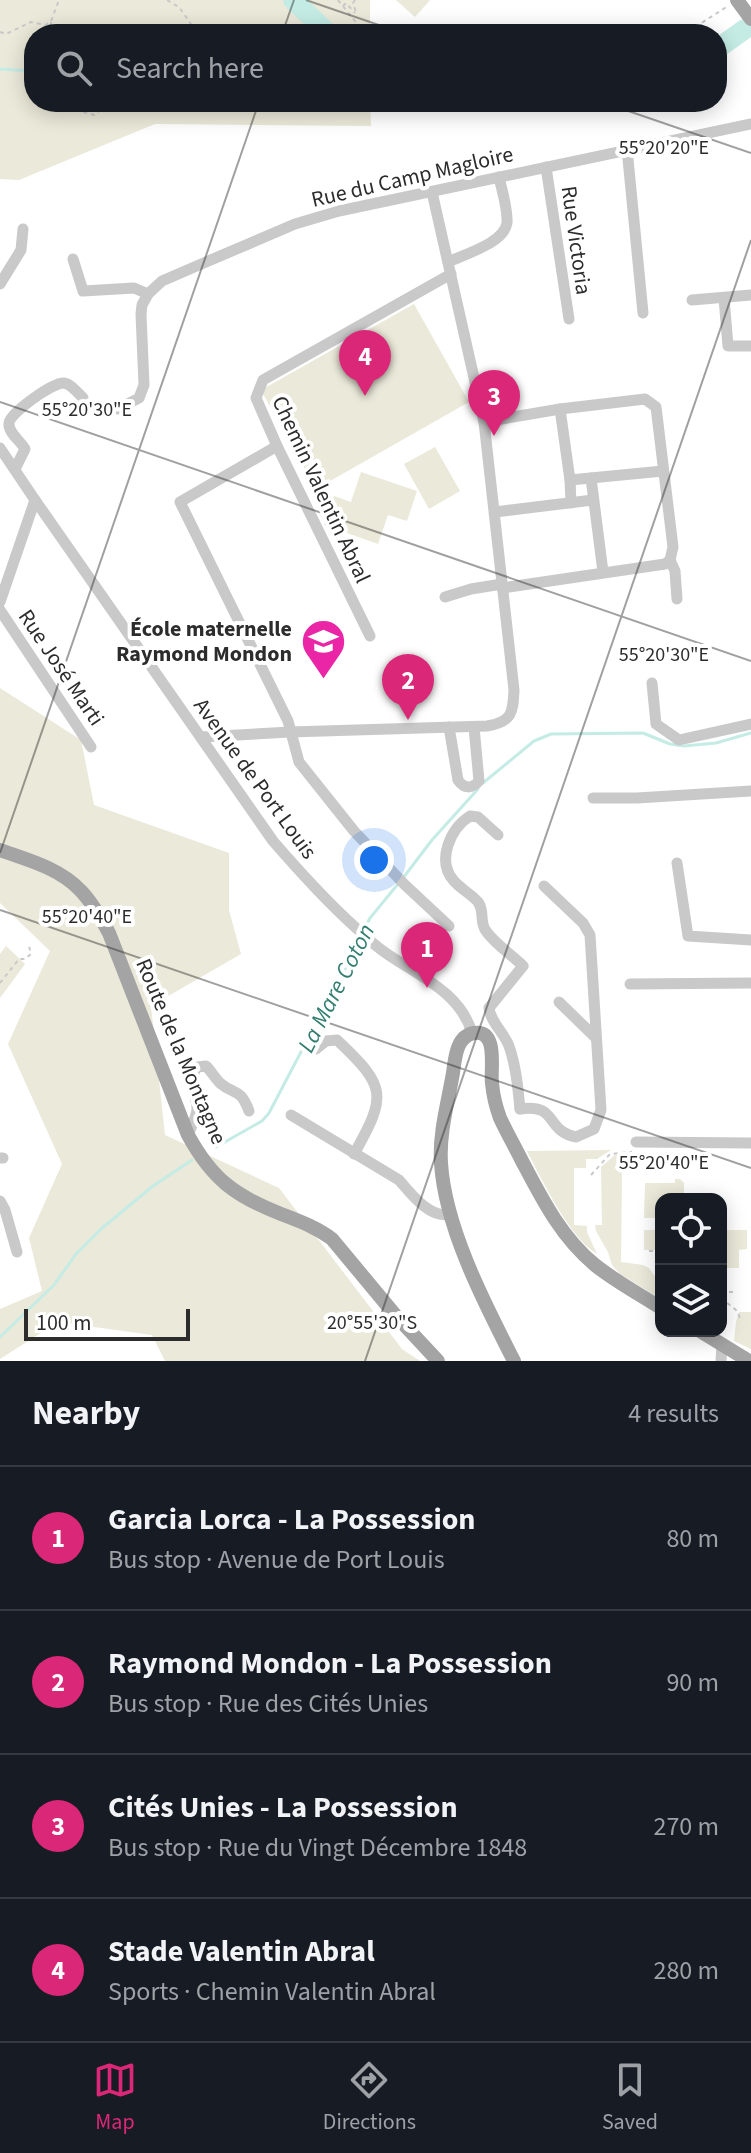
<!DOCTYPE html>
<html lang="en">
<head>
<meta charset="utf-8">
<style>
	:root { --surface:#171b24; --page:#242831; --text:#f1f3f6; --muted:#9ea1a6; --line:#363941; --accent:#db2777 }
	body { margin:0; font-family:"Source Sans 3",sans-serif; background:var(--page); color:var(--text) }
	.controls { position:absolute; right:24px; bottom:24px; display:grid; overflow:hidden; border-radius:16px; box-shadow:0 4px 20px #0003 }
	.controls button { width:72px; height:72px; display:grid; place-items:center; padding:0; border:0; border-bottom:2px solid var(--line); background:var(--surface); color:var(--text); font:40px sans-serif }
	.scale { position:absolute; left:24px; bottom:20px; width:166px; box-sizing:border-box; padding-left:8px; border:4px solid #2c2c2c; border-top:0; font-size:22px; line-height:28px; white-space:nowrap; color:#2c2c2c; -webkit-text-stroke:6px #fff; paint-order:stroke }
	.you { position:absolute; left:374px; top:860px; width:28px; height:28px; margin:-20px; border:6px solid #fff; border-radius:50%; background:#1a73e8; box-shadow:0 0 0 12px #1a73e833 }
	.badge { display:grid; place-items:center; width:52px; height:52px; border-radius:50%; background:var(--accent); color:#fff; font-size:26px; font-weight:700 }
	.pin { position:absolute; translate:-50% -66px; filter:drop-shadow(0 2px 4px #0008) }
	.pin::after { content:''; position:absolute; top:42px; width:28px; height:24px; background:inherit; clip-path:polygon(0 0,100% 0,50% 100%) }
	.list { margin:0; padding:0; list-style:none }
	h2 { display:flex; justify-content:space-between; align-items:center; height:104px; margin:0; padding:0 32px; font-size:34px }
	h2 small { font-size:26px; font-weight:400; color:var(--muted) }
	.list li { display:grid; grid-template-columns:52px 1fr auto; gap:24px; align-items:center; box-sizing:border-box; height:144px; padding:0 32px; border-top:2px solid var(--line) }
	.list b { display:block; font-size:30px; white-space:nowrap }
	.list p { margin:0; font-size:26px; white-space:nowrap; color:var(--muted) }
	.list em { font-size:26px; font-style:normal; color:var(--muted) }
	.icon { flex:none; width:44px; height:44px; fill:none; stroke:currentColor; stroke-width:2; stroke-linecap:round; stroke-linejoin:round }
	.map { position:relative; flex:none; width:751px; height:1361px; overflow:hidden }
	.search { position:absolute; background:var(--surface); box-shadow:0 4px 20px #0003; left:24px; right:24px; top:24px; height:88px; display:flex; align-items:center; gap:20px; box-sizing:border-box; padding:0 28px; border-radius:32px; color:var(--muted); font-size:30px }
	.sheet { height:680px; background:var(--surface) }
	nav { display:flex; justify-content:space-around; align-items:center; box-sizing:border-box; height:112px; border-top:2px solid var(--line); background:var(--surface); font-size:22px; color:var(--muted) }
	nav a { display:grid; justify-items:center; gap:4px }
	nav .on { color:var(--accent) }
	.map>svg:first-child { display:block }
	.green { fill:#ebe9d9 }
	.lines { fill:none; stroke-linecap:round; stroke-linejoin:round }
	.stream { stroke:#c4ece5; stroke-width:3 }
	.river { stroke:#c4ece5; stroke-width:20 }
	.path { stroke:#c9c9c9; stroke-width:2; stroke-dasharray:4 4; stroke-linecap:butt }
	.minor { stroke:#c9c9c9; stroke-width:11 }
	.major { stroke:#a4a4a4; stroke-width:14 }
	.ticks { fill:none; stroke:#2c2c2c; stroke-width:2; stroke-opacity:0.45 }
	.labels { text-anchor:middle; stroke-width:8; stroke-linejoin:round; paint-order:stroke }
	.street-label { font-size:22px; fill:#2c2c2c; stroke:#fff }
	.poi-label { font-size:22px; font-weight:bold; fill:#2c2c2c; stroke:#fff; text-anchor:end }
	.water-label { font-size:24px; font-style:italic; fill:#327e6f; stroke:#fff }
	.ticks-label { font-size:20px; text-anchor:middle; fill:#2c2c2c; stroke:#fff; stroke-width:8; stroke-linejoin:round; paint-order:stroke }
</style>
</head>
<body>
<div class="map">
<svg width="751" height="1361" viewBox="0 0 751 1361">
	<rect width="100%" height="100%" fill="#fff"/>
	<g class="green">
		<path d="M0,0H370V34H34V102H370L371,126L155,124L19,180L0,179Z"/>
		<path d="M396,0H430L415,17Z"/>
		<path d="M414,304L469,402L316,489L261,390Z"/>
		<path d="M435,447L460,491L429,509L404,464Z"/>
		<path d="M361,472L417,491L407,521L388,515L378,544L324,525L334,496L351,502Z"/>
		<path d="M0,688L81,740L94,805L229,853V910L241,954L151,1006L165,1135L279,1188L402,1349L420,1361H165L152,1335L58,1322L0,1359V1309L42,1291L29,1238L62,1164L8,1044L50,951L0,903Z"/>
		<path d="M6,946L25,964L0,998V954Z"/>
		<path d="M611,1150L597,1159H586V1168H574V1225L587,1226V1232L597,1254C569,1237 542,1180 527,1151Z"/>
		<path d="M635,1154V1170H622L621,1262L643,1265L649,1268L661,1285V1299L620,1274L612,1265L608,1252L596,1231L595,1225H602L601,1167L615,1155Z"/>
		<path d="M675,1179H680L684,1183V1199H661V1218H644L645,1183H675Z"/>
		<path d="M644,1230H661V1263L659,1250H644Z"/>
		<path d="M721,1230H747V1249L739,1250V1268H727L726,1271H721Z"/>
		<path d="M739,1312H751V1349L734,1341L736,1322Z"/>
	</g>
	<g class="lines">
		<g class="stream">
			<path d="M0,69L34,71"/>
			<path d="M483,783L534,741L551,734L643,733L670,744L684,746L716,743L751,733"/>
			<path d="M403,878L432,840L478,789"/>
			<path d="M216,1147L262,1121L269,1113L302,1050L327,1013L345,969L370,918L398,884"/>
			<path d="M0,1337L54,1285L76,1254L101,1229L153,1186L192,1160"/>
		</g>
		<g class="river">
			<path d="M293,0L329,34"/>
			<path d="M717,49L745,29"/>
		</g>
		<g class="path">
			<path d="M167,0L179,7L198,34"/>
			<path d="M338,0L363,31L370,34"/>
			<path d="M355,0L353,3L356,12"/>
			<path d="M343,6L346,3L355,13"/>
			<path d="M51,22L52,34"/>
			<path d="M0,32L6,34L31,22L46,25L51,21L59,0"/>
			<path d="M681,34L692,29L728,6"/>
			<path d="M71,102L80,111L94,115L111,102"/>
			<path d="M0,983L19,959H25L31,954L29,946"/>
			<path d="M591,1175L610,1154L632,1152"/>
			<path d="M649,1251H661"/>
			<path d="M721,1292H736"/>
			<path d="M721,1298L736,1310L741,1320"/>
		</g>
		<g class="minor">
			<path d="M627,149L643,313"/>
			<path d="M546,167L569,319"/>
			<path d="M73,259L83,291L134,288L148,294L162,281L199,265L295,224L339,211L751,124"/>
			<path d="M448,262C465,254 504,243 507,223C508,209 502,191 499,177"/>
			<path d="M0,284L21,250L23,229"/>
			<path d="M724,298L728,346H751"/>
			<path d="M692,300L751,295"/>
			<path d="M118,409L139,398L144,385L141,314L142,305L148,294"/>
			<path d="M560,409L570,480L571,503"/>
			<path d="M484,422L560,409L645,399L656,407L673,547L670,560L665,564L502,588"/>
			<path d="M277,446L180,502L288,721L299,762L354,831L404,884L449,926"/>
			<path d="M0,448L35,500L273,841C299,871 325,900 355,927C364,935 373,944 383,951C416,975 460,991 472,1033"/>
			<path d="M15,469L25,449C20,440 8,433 9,423C10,413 53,382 64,383C71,384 78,393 83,398"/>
			<path d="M591,478L603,572"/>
			<path d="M570,480L663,471"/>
			<path d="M495,512L593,500"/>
			<path d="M670,560L675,571L677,599"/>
			<path d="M445,597L471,589L502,584"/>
			<path d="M0,602L35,500"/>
			<path d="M0,610L91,747"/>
			<path d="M370,636L277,446L256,398L263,380L451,274"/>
			<path d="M652,683L656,724L679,740L751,724"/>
			<path d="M449,727L458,780C464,789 472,789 479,781L474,727"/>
			<path d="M201,737L290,732L487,726C512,722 513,713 514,690L484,422L432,192"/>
			<path d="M593,798H637L751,791"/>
			<path d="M498,835L478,817L470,816C450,829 436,861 454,881C461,889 471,894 478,902C485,911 479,922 486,931C495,944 512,955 523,966L489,1008C490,1021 504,1033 509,1046C516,1066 518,1088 520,1109"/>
			<path d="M677,863L688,936L751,940"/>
			<path d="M630,984L751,983"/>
			<path d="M559,1002L595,1037"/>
			<path d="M316,1049L326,1041L337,1040C387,1087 387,1095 354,1154"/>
			<path d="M520,1109C558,1103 545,1131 576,1137L594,1129L601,1110L590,935L583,923L544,886"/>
			<path d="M291,1115L399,1180C411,1194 430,1219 450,1214"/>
			<path d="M188,1135C191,1127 197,1117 197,1108C196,1094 188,1080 197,1067L206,1066C211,1071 215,1078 220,1083C235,1096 240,1087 249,1111"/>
			<path d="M636,1142L751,1143"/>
			<path d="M0,1158H3"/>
			<path d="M0,1201L5,1210L17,1252"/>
			<path d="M721,1361L722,1344"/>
		</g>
		<g class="major">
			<path d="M737,0L751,19"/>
			<path d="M0,850C28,860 59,868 80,890C92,902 101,918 109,933L188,1135C212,1179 235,1196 281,1214C299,1221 316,1227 332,1239L396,1316L438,1361"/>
			<path d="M700,1331L749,1361"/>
			<path d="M514,1361C485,1304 445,1228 441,1163C439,1133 448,1102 453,1073C455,1059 456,1036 474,1033C499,1030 490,1069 492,1083C493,1095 496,1107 500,1118C507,1133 515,1147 522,1161C542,1199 561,1237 595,1265C615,1281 639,1294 661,1308"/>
		</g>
	</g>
	<path class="ticks" d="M306,0L405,34M282,34L294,0M602,102L751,153M0,402L751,661M0,853L259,102M0,910L751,1168M365,1361L751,240"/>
	<defs>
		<symbol id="school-pin" viewBox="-11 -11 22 30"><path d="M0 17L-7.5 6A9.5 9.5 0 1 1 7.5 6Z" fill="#eb26a6" stroke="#fff"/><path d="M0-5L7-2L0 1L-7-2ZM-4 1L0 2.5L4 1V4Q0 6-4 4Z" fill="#fff"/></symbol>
	</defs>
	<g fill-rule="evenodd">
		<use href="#school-pin" x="298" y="616" width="51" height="69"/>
	</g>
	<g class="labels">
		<g class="street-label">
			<text transform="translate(412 176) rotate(-13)" y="8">Rue du Camp Magloire</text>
			<text transform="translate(577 240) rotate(82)" y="8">Rue Victoria</text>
			<text transform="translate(322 489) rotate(65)" y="8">Chemin Valentin Abral</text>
			<text transform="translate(62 667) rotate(56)" y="8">Rue José Marti</text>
			<text transform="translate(256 778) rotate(54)" y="8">Avenue de Port Louis</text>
			<text transform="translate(182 1051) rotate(67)" y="8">Route de la Montagne</text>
		</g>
		<g class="poi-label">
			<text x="292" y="636">École maternelle<tspan x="292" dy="25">Raymond Mondon</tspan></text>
		</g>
		<g class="water-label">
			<text transform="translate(336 988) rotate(-63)" y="8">La Mare Coton</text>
		</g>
	</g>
	<g class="ticks-label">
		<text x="664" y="154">55°20'20"E</text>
		<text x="87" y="416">55°20'30"E</text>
		<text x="664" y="661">55°20'30"E</text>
		<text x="87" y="923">55°20'40"E</text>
		<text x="664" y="1169">55°20'40"E</text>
		<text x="372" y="1329">20°55'30"S</text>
	</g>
</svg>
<div class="controls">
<button><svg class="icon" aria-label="locate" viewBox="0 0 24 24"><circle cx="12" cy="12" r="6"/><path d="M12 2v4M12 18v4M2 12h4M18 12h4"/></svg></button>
<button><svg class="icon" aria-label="layers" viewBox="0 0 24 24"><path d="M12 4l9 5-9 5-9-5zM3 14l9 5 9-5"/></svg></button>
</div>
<div class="scale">100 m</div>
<div class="you"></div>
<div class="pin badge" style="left:427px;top:988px">1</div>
<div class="pin badge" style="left:408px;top:720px">2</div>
<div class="pin badge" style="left:494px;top:436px">3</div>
<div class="pin badge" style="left:365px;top:396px">4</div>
<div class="search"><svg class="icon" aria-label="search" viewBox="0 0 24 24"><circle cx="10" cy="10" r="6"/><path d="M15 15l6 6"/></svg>Search here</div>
</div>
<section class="sheet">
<h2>Nearby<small>4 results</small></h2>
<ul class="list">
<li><span class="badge">1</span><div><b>Garcia Lorca - La Possession</b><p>Bus stop · Avenue de Port Louis</p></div><em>80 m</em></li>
<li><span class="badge">2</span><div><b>Raymond Mondon - La Possession</b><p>Bus stop · Rue des Cités Unies</p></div><em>90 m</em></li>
<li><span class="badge">3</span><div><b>Cités Unies - La Possession</b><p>Bus stop · Rue du Vingt Décembre 1848</p></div><em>270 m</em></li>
<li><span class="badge">4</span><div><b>Stade Valentin Abral</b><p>Sports · Chemin Valentin Abral</p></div><em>280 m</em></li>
</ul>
</section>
<nav>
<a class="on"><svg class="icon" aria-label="map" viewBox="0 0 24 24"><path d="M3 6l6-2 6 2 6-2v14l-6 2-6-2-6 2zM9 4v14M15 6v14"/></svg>Map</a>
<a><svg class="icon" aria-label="directions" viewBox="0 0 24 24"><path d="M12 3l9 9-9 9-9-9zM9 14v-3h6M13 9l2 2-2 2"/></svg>Directions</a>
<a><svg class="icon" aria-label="saved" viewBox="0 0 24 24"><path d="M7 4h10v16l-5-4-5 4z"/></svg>Saved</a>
</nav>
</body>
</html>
